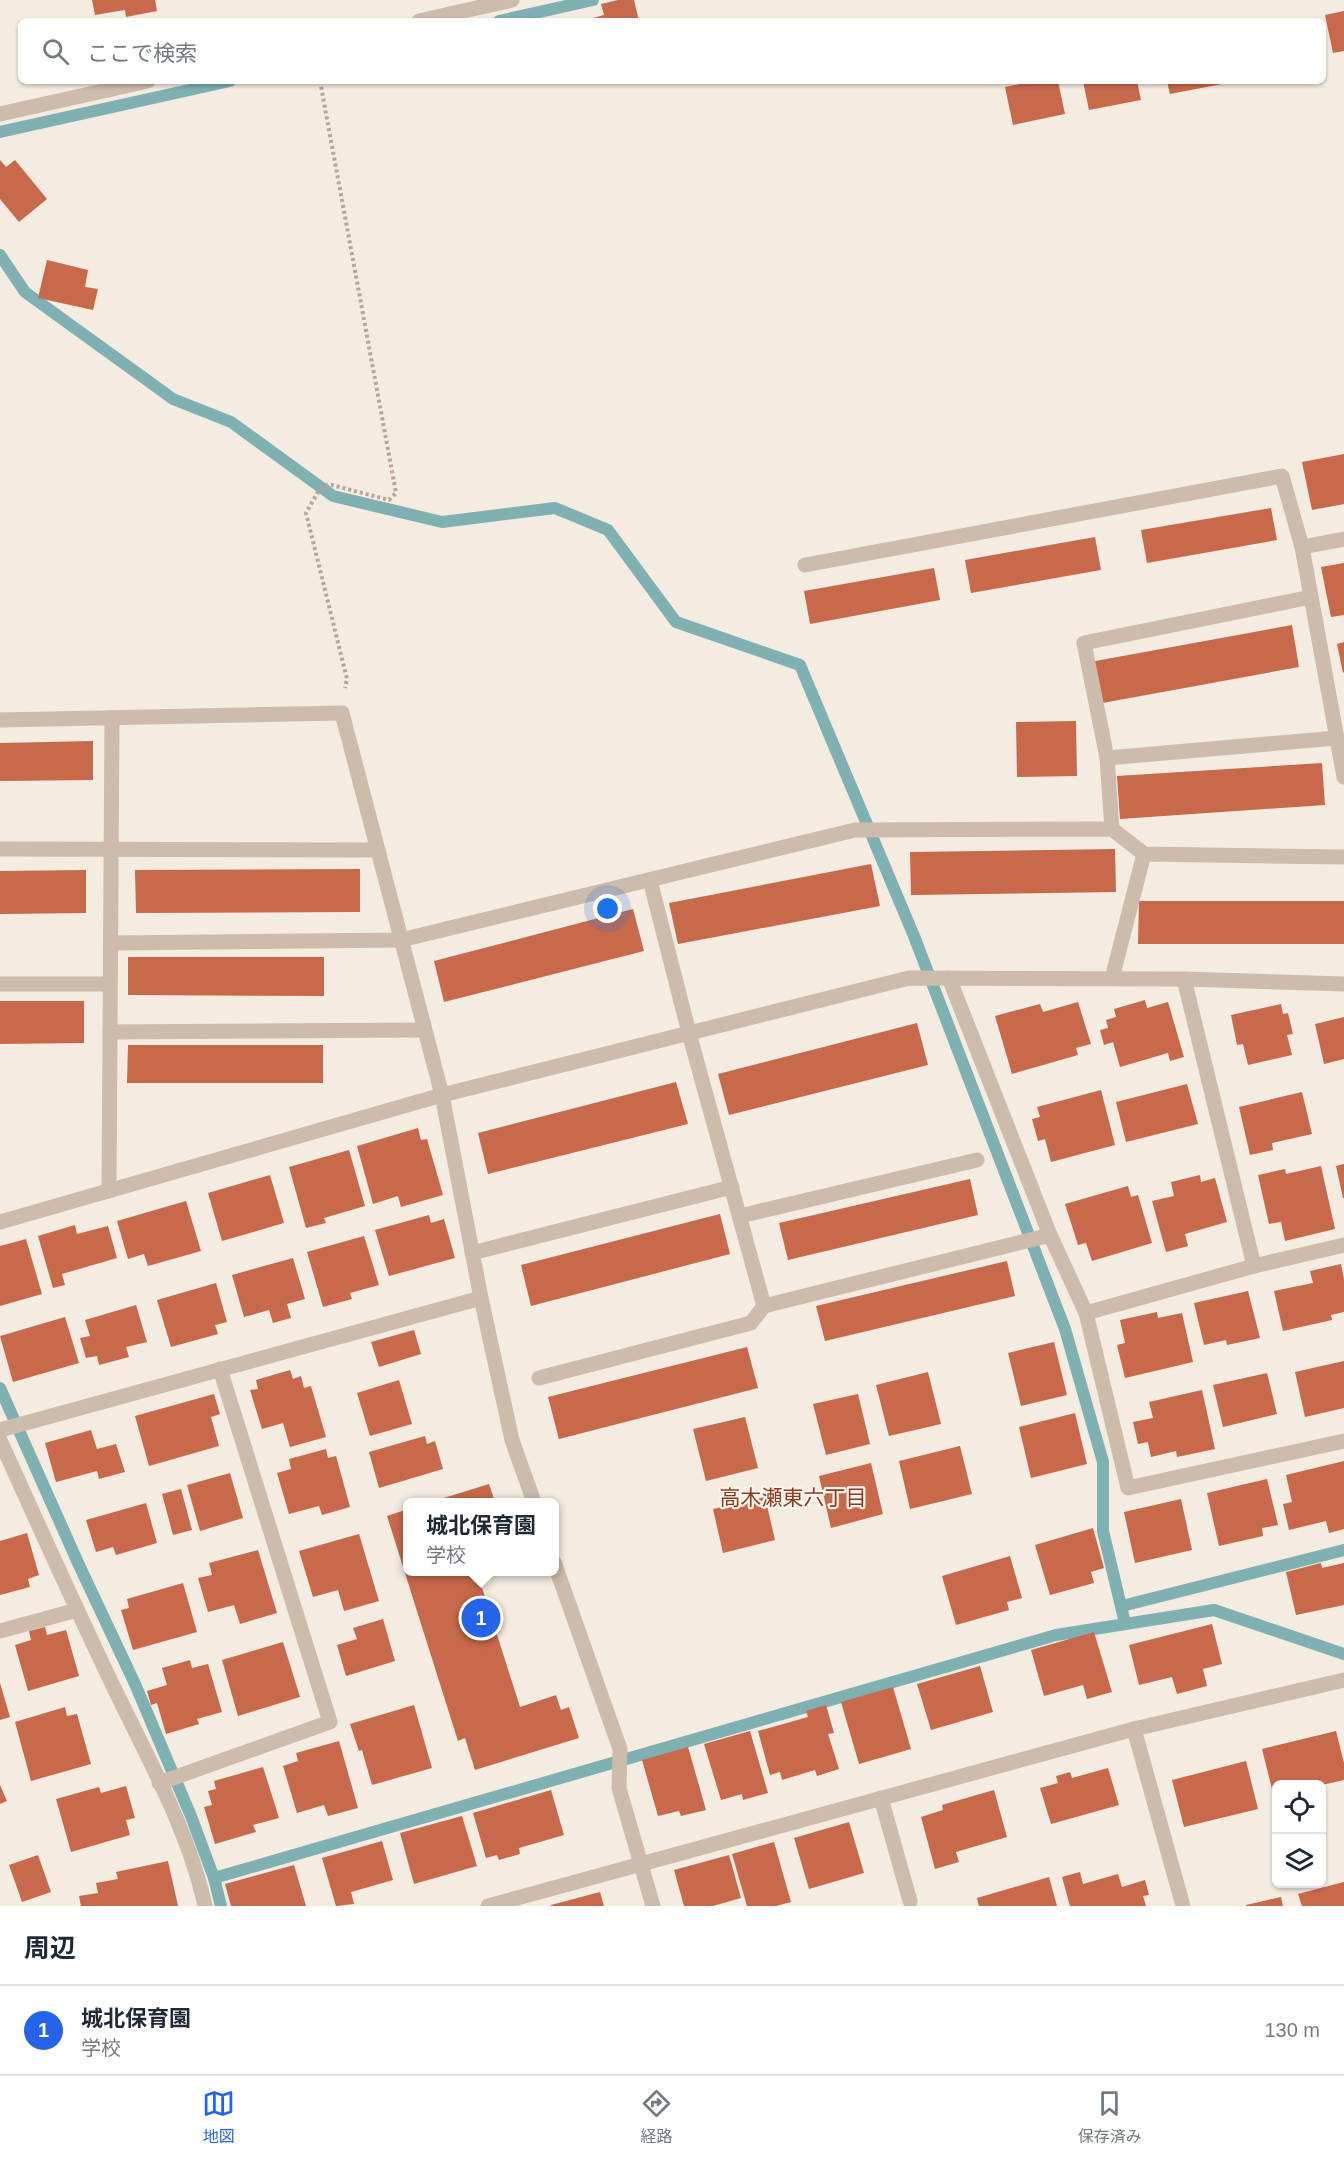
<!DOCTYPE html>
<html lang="ja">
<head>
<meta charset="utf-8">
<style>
	:root { --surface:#fff; --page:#f2f2f3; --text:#1f2937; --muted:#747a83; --line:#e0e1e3; --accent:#2563eb }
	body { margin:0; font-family:Arial,"Noto Sans JP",sans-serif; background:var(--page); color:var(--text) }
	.controls { position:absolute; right:18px; bottom:18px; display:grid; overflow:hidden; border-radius:9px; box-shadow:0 2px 4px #0004 }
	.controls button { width:54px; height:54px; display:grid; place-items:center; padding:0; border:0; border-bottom:2px solid var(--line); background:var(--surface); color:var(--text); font:30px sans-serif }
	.you { position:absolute; left:608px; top:909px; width:21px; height:21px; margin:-15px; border:4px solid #fff; border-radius:50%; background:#1a73e8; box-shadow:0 0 0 9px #1a73e833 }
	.badge { display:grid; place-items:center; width:39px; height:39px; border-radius:50%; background:var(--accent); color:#fff; font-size:20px; font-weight:700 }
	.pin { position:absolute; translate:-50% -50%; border:3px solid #fff; box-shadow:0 2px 6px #0006 }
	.popup { position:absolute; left:403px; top:1498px; width:156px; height:78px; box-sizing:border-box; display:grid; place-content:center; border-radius:9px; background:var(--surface); filter:drop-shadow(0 2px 4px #0005); font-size:20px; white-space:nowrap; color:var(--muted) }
	.popup b { font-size:22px; color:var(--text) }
	.popup::after { content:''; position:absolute; left:50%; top:100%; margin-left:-12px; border:12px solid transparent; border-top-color:var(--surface) }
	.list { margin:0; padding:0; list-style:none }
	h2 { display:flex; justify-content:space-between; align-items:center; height:78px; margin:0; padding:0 24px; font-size:26px }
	h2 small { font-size:20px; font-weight:400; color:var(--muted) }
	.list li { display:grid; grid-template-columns:39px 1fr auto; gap:18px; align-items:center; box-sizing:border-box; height:90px; padding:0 24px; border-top:2px solid var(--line) }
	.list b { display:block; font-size:22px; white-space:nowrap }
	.list p { margin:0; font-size:20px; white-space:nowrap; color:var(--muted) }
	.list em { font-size:20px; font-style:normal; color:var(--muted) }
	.icon { flex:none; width:33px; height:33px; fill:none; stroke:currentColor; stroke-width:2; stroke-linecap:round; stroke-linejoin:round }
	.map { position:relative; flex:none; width:1344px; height:1906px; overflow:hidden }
	.search { position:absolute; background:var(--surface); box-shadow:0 2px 4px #0004; left:18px; right:18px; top:18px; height:66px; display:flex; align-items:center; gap:15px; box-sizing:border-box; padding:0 21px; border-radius:9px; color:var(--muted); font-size:22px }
	.sheet { height:168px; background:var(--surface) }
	nav { display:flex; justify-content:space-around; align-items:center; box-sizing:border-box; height:84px; border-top:2px solid var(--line); background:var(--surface); font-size:16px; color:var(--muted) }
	nav a { display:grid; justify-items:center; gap:3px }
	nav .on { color:var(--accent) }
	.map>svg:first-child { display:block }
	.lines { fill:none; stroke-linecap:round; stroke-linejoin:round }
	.stream { stroke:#7fb0b2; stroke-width:12 }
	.building { fill:#c8694b }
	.path { stroke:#b9a596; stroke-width:4; stroke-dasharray:3 3; stroke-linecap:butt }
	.minor { stroke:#cdbbac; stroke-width:15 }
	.labels { text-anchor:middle; stroke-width:4.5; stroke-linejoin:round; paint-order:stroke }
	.neighbourhood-label { font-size:21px; fill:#8c3b22; stroke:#fbf5ee }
</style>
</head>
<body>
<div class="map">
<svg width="1344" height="1906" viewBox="0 0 1344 1906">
	<rect width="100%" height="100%" fill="#f4ebe1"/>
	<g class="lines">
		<g class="stream">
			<path d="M499,21L593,0"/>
			<path d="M0,132L230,81"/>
			<path d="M0,255L25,292L173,399L231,422L333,496L442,522L555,508L608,530L676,622L800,665L914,936L1065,1329L1103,1462V1531L1125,1623"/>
			<path d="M0,1388L79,1565L135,1684L191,1816L214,1878L221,1906"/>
			<path d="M1122,1606L1344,1550"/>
			<path d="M214,1878L1056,1635L1214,1610L1344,1654"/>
		</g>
	</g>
	<g class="building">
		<path d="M92,0H155L157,11L126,17L125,10L95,15Z"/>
		<path d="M618,0H634L639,21H582L604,15L601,4Z"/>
		<path d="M1344,11V51L1333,53L1325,15Z"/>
		<path d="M1036,81H1058L1065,114L1013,125L1005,87Z"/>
		<path d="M1083,81H1137L1141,100L1089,110Z"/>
		<path d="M1167,81H1221L1222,84L1170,94Z"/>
		<path d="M0,160L6,167L15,160L47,199L19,222L0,199Z"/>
		<path d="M47,260L88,270L85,287L98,289L93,310L38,298Z"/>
		<path d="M1344,454V504L1312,510L1302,462Z"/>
		<path d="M1271,508L1277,540L1147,563L1141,530Z"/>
		<path d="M1095,537L1101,570L971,593L965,560Z"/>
		<path d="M1344,563V615L1331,617L1321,567Z"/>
		<path d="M934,568L940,600L810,624L804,591Z"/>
		<path d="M1292,625L1299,667L1097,704L1090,662Z"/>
		<path d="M1344,642V672L1343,673L1337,644Z"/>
		<path d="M1076,721L1077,776L1017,777L1016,722Z"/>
		<path d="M93,741V780L0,781V743Z"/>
		<path d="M1322,763L1325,805L1120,819L1117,776Z"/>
		<path d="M1115,849L1116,892L911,895L910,852Z"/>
		<path d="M871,864L880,906L678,944L669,903Z"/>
		<path d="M360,869V912L136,913L135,870Z"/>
		<path d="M86,870V913L0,914V871Z"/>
		<path d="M1139,901H1344V944H1138Z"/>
		<path d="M633,909L644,951L444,1002L434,961Z"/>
		<path d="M128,957H324V996L128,995Z"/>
		<path d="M1145,1000L1147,1008L1168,1002L1184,1057L1170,1061L1168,1053L1120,1067L1113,1042L1104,1045L1100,1030L1108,1028L1106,1020L1116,1017L1114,1009Z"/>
		<path d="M0,1001H84V1043L0,1044Z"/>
		<path d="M1078,1002L1091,1044L1076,1048L1078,1055L1012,1074L995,1016L1040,1004L1043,1012Z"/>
		<path d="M1281,1004L1283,1014L1288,1013L1293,1034L1287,1035L1292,1055L1248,1065L1243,1044L1237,1045L1231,1015Z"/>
		<path d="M1344,1017V1059L1324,1064L1315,1024Z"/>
		<path d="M917,1023L928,1065L729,1115L718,1074Z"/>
		<path d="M128,1045H323V1083H127Z"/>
		<path d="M676,1082L688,1124L488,1174L478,1133Z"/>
		<path d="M1187,1084L1198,1124L1126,1142L1116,1102Z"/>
		<path d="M1101,1090L1115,1145L1051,1162L1045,1139L1038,1141L1032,1119L1040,1117L1037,1107Z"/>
		<path d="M1302,1092L1312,1134L1272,1143L1273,1150L1250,1155L1239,1107Z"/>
		<path d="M418,1128L421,1140L427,1139L443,1195L401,1207L398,1196L373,1204L357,1146Z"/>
		<path d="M349,1150L365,1206L324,1218L326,1223L306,1228L289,1167Z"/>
		<path d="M1344,1164V1198H1343L1336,1166Z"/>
		<path d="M1321,1166L1335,1229L1285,1241L1281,1222L1269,1224L1258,1175L1285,1169L1286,1174Z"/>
		<path d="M270,1175L284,1223L222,1241L208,1193Z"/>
		<path d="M1200,1175L1201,1182L1215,1178L1227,1222L1185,1234L1188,1246L1166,1252L1152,1201L1174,1196L1171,1182Z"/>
		<path d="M970,1179L978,1215L788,1260L779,1223Z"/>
		<path d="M1128,1186L1131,1197L1138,1195L1152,1243L1092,1261L1086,1243L1078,1245L1065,1204Z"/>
		<path d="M186,1201L201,1251L148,1266L144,1254L128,1259L117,1221Z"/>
		<path d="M720,1214L730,1254L531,1306L521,1265Z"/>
		<path d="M429,1215L431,1223L444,1219L455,1258L389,1276L375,1230Z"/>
		<path d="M75,1225L77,1234L108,1226L117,1258L62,1274L65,1285L53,1288L38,1236Z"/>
		<path d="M364,1236L379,1285L350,1293L352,1299L323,1307L307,1252Z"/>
		<path d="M26,1239L42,1294L0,1306V1246Z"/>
		<path d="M293,1258L305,1299L287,1304L291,1318L273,1323L269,1310L244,1317L232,1275Z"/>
		<path d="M1007,1261L1015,1296L825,1341L816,1306Z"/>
		<path d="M1341,1264L1344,1279V1312L1331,1315L1332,1320L1283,1331L1274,1291L1313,1283L1310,1271Z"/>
		<path d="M216,1283L227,1322L215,1325L218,1334L171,1347L157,1300Z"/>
		<path d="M1248,1291L1260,1338L1227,1345L1226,1340L1204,1345L1194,1303Z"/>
		<path d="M136,1305L147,1342L126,1347L129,1357L99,1365L97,1356L86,1358L80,1338L90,1336L85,1320Z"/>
		<path d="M1157,1312L1158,1318L1182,1313L1193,1362L1125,1378L1117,1345L1125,1343L1120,1320Z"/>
		<path d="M65,1317L79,1363L13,1382L0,1336Z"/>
		<path d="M414,1330L421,1354L379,1367L371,1342Z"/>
		<path d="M1054,1342L1067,1395L1021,1406L1008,1353Z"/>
		<path d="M747,1347L758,1388L559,1439L548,1397Z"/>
		<path d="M1344,1361V1408L1305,1417L1295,1372Z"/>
		<path d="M290,1370L293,1379L301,1376L304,1388L311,1386L326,1437L290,1447L283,1423L262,1429L250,1390L258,1389L256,1380Z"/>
		<path d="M928,1372L941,1424L889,1436L876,1385Z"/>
		<path d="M1267,1373L1277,1414L1223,1427L1213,1385Z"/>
		<path d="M399,1380L412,1424L370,1436L357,1393Z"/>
		<path d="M1202,1390L1215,1449L1177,1457L1176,1451L1151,1457L1148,1442L1138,1444L1133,1422L1153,1418L1149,1402Z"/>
		<path d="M214,1394L220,1414L211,1417L219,1446L149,1466L135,1416Z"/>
		<path d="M858,1394L870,1444L826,1455L813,1404Z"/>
		<path d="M1075,1413L1087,1464L1031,1478L1019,1427Z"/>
		<path d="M745,1417L758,1468L706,1481L693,1429Z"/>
		<path d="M91,1430L97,1449L116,1444L125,1472L99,1479L97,1471L56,1482L45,1443Z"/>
		<path d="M425,1436L427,1444L435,1441L443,1469L379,1488L369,1452Z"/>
		<path d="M960,1446L972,1494L910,1509L899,1461Z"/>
		<path d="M326,1449L328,1458L336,1456L350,1507L322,1515L319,1506L289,1514L277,1473L291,1469L289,1459Z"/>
		<path d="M1344,1461V1529L1329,1533L1326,1521L1289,1530L1283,1504L1292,1502L1286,1475Z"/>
		<path d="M871,1463L883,1514L831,1528L819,1476Z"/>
		<path d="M230,1473L243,1518L200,1531L187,1485Z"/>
		<path d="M1267,1479L1278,1525L1262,1528L1263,1536L1219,1546L1207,1493Z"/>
		<path d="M489,1484L495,1502H431Z"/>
		<path d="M181,1489L192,1530L173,1535L162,1494Z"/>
		<path d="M765,1497L775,1540L723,1553L713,1509Z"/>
		<path d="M1181,1499L1192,1550L1135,1563L1124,1512Z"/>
		<path d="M146,1503L157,1543L116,1555L113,1547L96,1552L86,1520Z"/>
		<path d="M408,1509V1572H477L520,1707L556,1695L561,1710L569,1707L579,1738L475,1770L465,1738L458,1741L387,1516Z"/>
		<path d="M1093,1528L1104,1568L1091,1572L1094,1583L1050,1595L1035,1545Z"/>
		<path d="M27,1533L39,1575L28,1579L30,1587L0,1595V1541Z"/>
		<path d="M359,1534L379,1601L344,1611L338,1590L313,1597L299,1551Z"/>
		<path d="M258,1550L277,1613L240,1624L234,1605L208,1612L198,1578L212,1575L209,1563Z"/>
		<path d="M1010,1556L1022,1598L1007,1602L1009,1610L956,1625L942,1576Z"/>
		<path d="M1321,1563L1322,1568L1344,1563V1605L1296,1615L1286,1572Z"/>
		<path d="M183,1583L197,1632L133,1650L121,1610L129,1608L127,1599Z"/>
		<path d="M383,1619L395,1661L346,1676L337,1645L357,1639L353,1628Z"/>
		<path d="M1212,1624L1222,1664L1203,1669L1207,1686L1177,1694L1172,1677L1139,1685L1129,1645Z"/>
		<path d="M45,1627L47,1635L66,1630L79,1676L28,1691L15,1645L31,1640L29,1631Z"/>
		<path d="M1094,1632L1112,1692L1087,1699L1083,1685L1044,1696L1031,1650Z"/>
		<path d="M283,1642L300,1697L238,1716L222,1660Z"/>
		<path d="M190,1660L192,1668L208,1664L222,1712L197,1719L199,1724L166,1734L157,1703L151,1705L147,1691L167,1685L162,1668Z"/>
		<path d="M980,1666L993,1712L931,1730L917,1684Z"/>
		<path d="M0,1683L10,1717L0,1720Z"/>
		<path d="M893,1687L911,1749L859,1764L841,1702Z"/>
		<path d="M414,1705L432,1768L372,1785L362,1750L359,1751L350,1724Z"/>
		<path d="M826,1705L834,1733L828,1734L839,1769L817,1776L815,1770L782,1780L780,1772L770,1775L758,1731L808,1717L806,1711Z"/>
		<path d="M65,1707L67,1716L77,1714L91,1764L31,1781L15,1722Z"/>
		<path d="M750,1731L768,1793L743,1800L742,1794L721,1800L704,1744Z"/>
		<path d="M1336,1731L1344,1763V1780L1322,1785L1276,1784V1796L1274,1797L1262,1749Z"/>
		<path d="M339,1741L358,1808L328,1816L324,1805L297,1813L283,1766L298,1761L296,1753Z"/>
		<path d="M688,1747L706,1810L681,1816L679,1811L658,1816L642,1760Z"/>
		<path d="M1246,1761L1258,1809L1184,1827L1172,1780Z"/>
		<path d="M263,1767L279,1818L253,1825L256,1832L215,1844L204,1807L212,1805L208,1791L216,1789L214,1781Z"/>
		<path d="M1108,1768L1119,1805L1051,1824L1040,1788L1058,1783L1056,1776L1070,1772L1072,1778Z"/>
		<path d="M0,1785L7,1801L0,1804Z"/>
		<path d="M126,1786L135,1818L126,1820L130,1835L71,1852L56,1799L99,1787L101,1793Z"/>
		<path d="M551,1790L564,1835L519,1848L520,1854L499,1860L497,1855L486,1858L473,1813Z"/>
		<path d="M994,1790L1007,1837L956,1852L959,1862L935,1869L921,1817L943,1810L942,1805Z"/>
		<path d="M462,1816L477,1866L414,1884L400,1833Z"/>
		<path d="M849,1822L864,1873L809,1889L794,1838Z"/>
		<path d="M382,1841L393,1880L351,1892L354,1904L336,1906L322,1858Z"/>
		<path d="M774,1842L791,1902L776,1906H747L732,1854Z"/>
		<path d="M38,1855L51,1892L22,1902L9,1865Z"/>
		<path d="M729,1855L741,1898L713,1906H684L674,1870Z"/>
		<path d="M168,1861L178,1906H81L79,1896L98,1893L96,1883L118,1879L116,1872Z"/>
		<path d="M294,1865L306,1906H231L225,1884Z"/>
		<path d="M1080,1872L1083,1884L1118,1874L1122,1887L1145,1880L1149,1895L1143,1896L1146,1906H1070L1062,1877Z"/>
		<path d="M1049,1877L1057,1906H979L977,1898Z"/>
		<path d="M1344,1882V1906H1302L1298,1894Z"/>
		<path d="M600,1892L604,1906H551V1905Z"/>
		<path d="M1281,1897L1283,1906H1246V1905Z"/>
	</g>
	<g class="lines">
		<path class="path" d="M320,81L396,493L389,500L328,484L318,492L306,513L347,679L345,688"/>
		<g class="minor">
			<path d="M419,21L512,0"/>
			<path d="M0,114L148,81"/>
			<path d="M1344,539L1302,547L1344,777"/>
			<path d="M805,565L1282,476L1302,547"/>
			<path d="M0,720L342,713L442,1095L481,1298L512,1440L534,1502"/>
			<path d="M1107,758L1337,738"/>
			<path d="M1112,829L1107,758L1084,643L1311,597"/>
			<path d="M0,849L378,850"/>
			<path d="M650,880L689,1033L764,1306"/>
			<path d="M111,943L401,940L855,830L1112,829L1144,854L1344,857"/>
			<path d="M949,978L1050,1235L1086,1313L1128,1488L1344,1441"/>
			<path d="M1112,978L1144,854"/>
			<path d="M0,984H110"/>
			<path d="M110,1032L424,1030"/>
			<path d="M109,1191L112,718"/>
			<path d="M740,1216L977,1160"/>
			<path d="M0,1222L442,1095L909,978L1184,979L1344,984"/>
			<path d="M472,1253L732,1187"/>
			<path d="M1254,1266L1344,1245"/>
			<path d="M1086,1313L1254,1266L1184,979"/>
			<path d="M539,1378L751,1323L764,1306L1050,1235"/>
			<path d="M0,1430L481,1298"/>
			<path d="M0,1440C38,1524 76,1609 116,1692C149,1760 189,1832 205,1906"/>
			<path d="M554,1562L620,1749L619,1788L653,1906"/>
			<path d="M0,1631L77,1610"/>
			<path d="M1134,1729L1183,1906"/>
			<path d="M159,1783L330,1722L220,1369"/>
			<path d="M881,1798L910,1901"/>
			<path d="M488,1906L1134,1729L1344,1680"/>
		</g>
	</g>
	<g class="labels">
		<g class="neighbourhood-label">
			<text x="793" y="1505">高木瀬東六丁目</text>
		</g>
	</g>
</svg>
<div class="controls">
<button><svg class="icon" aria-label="locate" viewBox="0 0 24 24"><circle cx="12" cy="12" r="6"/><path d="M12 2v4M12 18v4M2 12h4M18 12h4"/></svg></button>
<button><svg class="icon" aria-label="layers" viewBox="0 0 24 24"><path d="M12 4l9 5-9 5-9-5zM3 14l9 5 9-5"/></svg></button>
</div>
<div class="you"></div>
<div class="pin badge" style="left:481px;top:1618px">1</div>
<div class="popup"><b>城北保育園</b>学校</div>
<div class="search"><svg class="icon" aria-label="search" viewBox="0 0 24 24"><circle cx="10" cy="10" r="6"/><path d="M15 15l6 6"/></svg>ここで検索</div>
</div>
<section class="sheet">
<h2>周辺<small></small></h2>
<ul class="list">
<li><span class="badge">1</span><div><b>城北保育園</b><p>学校</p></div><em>130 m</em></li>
</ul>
</section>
<nav>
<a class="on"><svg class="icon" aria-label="map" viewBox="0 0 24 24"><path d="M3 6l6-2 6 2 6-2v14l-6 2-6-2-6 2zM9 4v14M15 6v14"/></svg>地図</a>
<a><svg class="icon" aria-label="directions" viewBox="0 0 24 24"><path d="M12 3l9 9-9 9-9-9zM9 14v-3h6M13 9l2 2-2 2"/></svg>経路</a>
<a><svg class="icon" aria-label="saved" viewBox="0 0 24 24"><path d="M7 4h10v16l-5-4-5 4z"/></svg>保存済み</a>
</nav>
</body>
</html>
